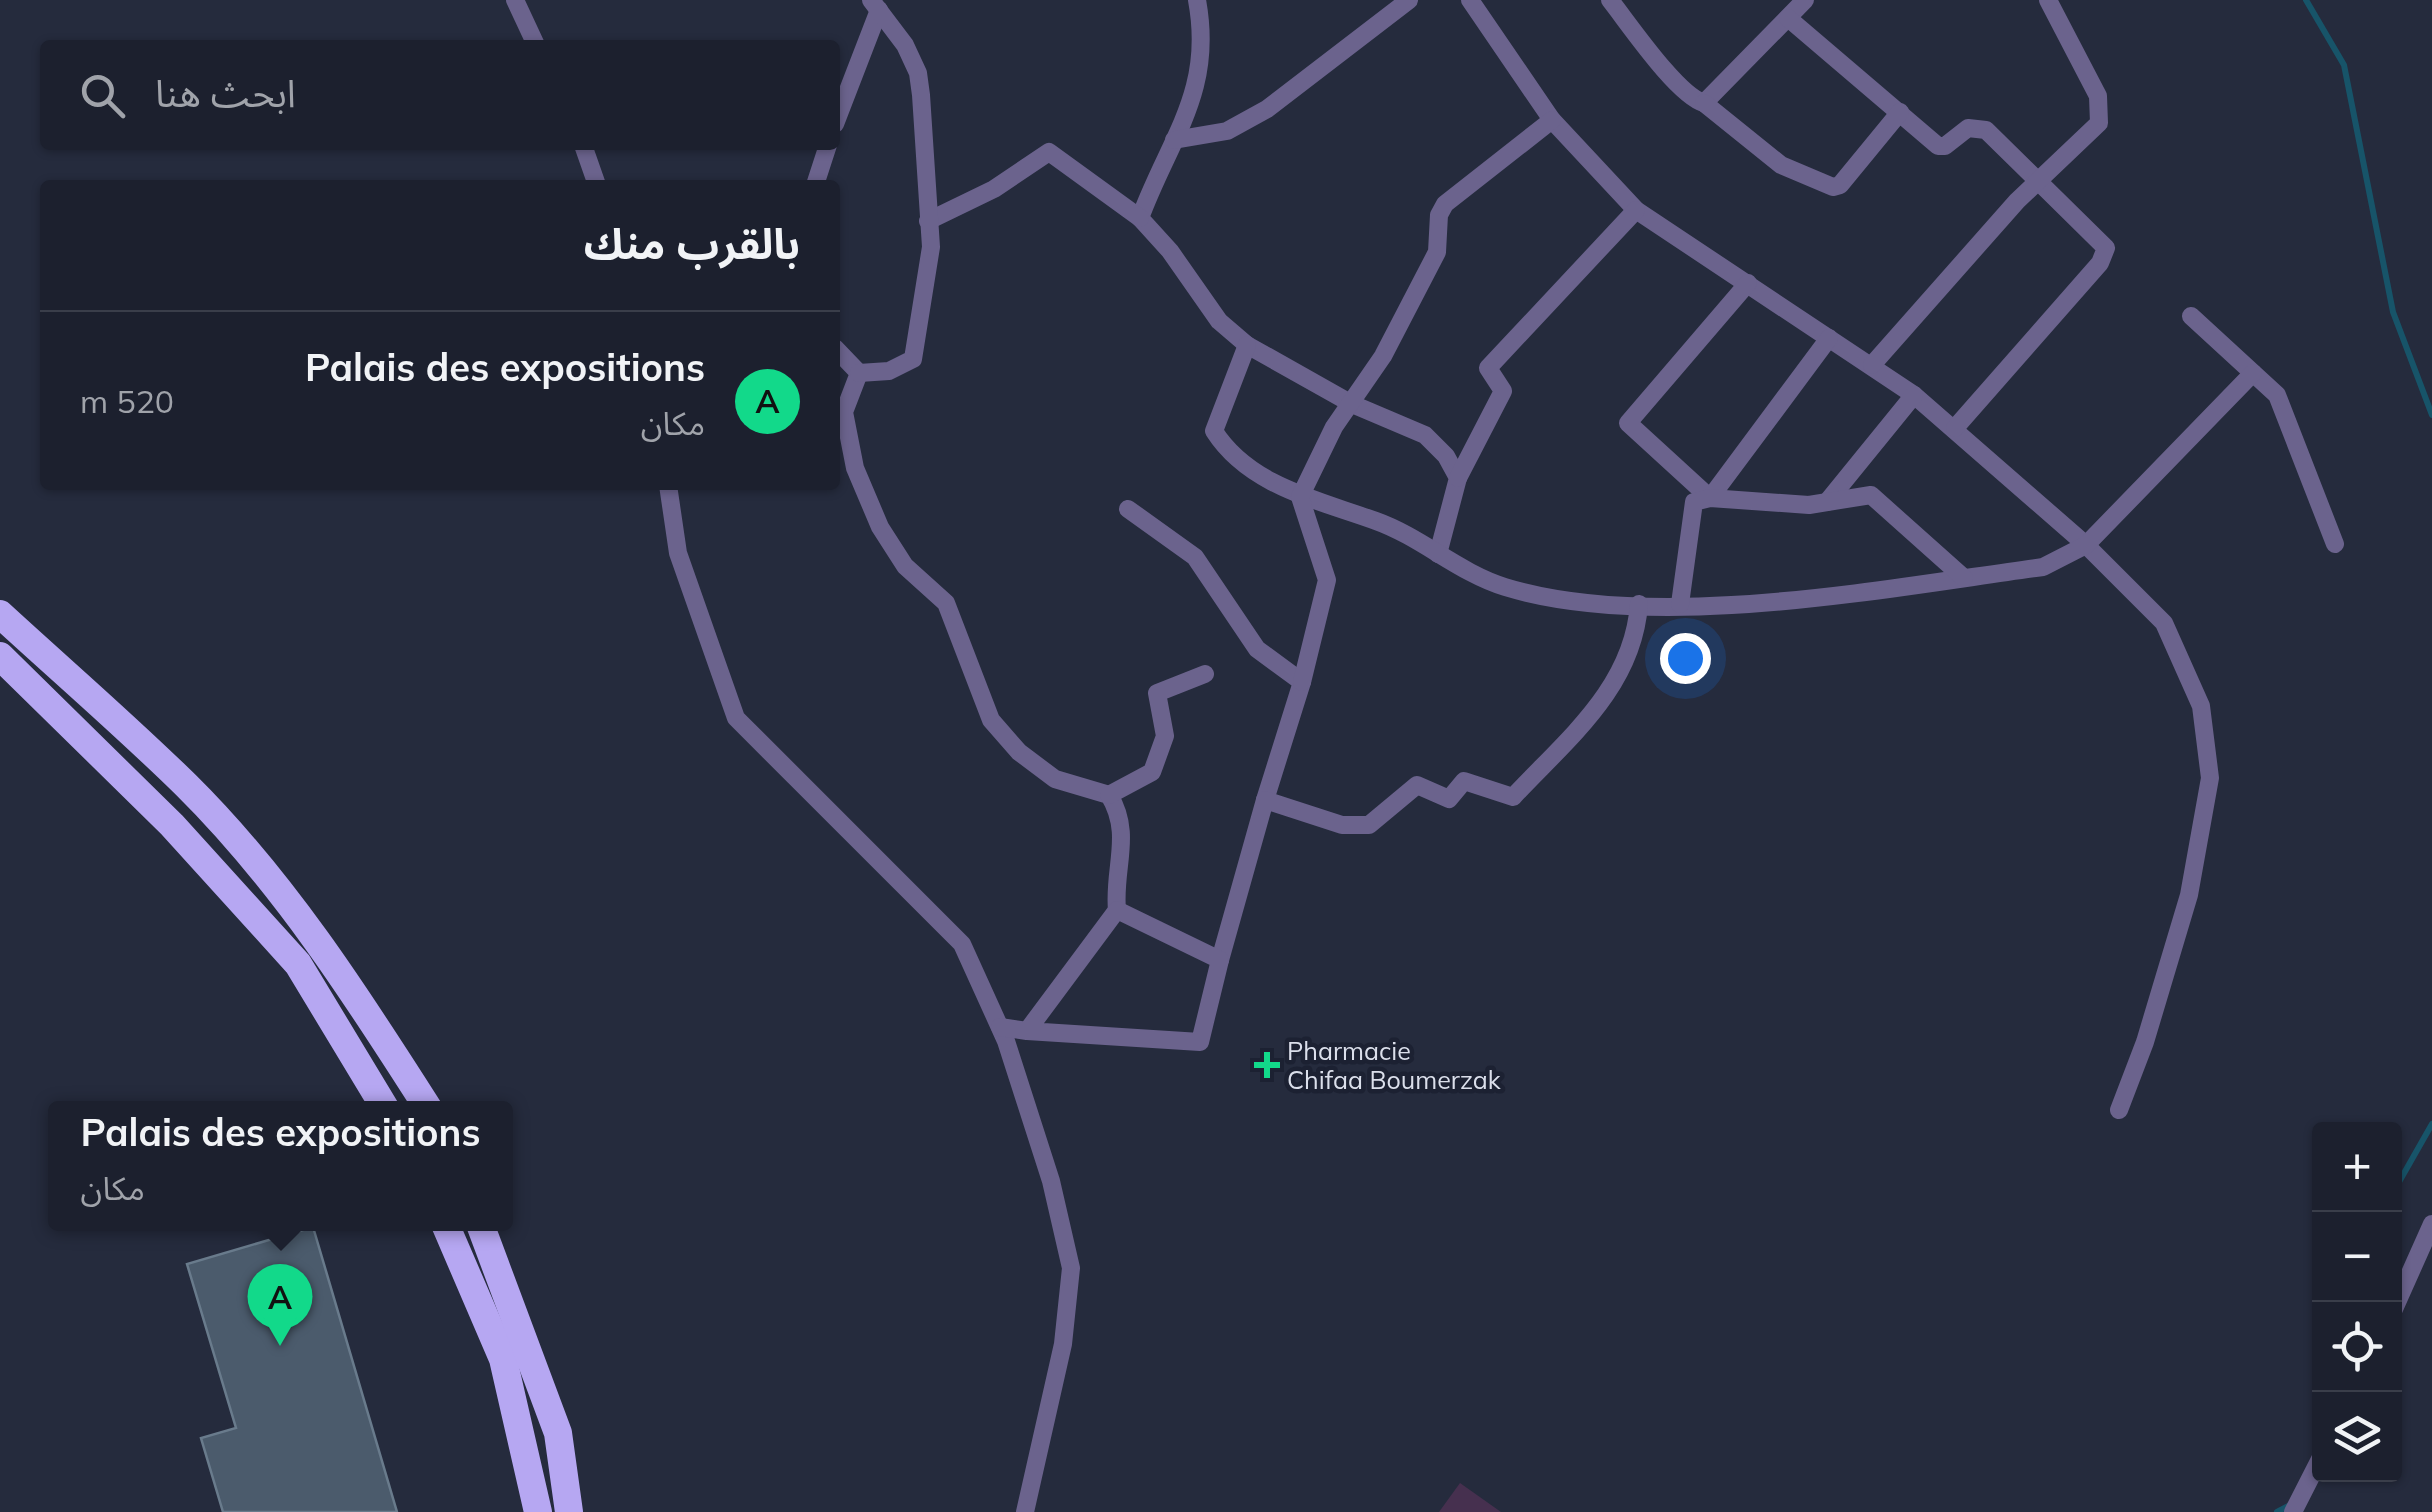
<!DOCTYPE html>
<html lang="ar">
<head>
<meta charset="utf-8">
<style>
	:root { --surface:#1c202e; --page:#252836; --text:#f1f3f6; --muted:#a0a3aa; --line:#3a3e4a; --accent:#12d98a }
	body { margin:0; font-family:Mulish,"Noto Sans Arabic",sans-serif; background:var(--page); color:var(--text); direction:rtl }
	.controls { position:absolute; right:30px; bottom:30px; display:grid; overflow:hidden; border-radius:10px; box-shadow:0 2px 8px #0004 }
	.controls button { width:90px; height:90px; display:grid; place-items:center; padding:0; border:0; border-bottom:2px solid var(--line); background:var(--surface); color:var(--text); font:50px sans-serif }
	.you { position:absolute; left:1685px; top:658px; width:35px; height:35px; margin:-25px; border:8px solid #fff; border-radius:50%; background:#1a73e8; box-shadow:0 0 0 15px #1a73e833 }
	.badge { display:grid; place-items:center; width:65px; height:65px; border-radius:50%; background:var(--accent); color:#111; font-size:32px; font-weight:700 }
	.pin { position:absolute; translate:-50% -82px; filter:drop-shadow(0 2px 5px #0008) }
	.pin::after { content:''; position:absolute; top:52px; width:35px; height:30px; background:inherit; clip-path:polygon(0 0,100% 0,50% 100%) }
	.popup { position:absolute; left:48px; top:1101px; width:465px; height:130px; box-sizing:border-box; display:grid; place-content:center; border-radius:10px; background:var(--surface); filter:drop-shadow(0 2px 8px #0005); font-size:32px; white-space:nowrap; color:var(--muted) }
	.popup b { font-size:38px; color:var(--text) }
	.popup::after { content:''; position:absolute; left:50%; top:100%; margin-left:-20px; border:20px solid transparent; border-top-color:var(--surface) }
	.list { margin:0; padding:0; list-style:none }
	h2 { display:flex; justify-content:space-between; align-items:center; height:130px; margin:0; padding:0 40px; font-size:42px }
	h2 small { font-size:32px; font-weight:400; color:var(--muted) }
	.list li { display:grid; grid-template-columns:65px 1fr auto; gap:30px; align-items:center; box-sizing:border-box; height:180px; padding:0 40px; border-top:2px solid var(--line) }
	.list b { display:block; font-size:38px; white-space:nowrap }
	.list p { margin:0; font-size:32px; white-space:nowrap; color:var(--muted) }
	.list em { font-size:32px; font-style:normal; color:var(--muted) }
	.icon { flex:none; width:55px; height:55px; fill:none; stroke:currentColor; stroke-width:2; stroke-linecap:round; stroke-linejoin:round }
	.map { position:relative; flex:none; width:2432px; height:1512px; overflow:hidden; direction:ltr }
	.search { position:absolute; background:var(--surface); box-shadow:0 2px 8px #0004; left:40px; top:40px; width:800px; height:110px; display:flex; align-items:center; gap:25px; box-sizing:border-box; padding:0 35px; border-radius:10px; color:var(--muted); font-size:38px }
	.panel { position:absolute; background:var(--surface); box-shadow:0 2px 8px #0004; left:40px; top:180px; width:800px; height:310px; border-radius:10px; direction:rtl }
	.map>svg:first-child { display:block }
	.green { fill:#46304f }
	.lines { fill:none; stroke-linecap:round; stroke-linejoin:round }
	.stream { stroke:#175469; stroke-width:6 }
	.building { fill:#4b5b6c; stroke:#697b8c; stroke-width:2.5 }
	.minor { stroke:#6b638d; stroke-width:18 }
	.trunk { stroke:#b6a7f2; stroke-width:28 }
	.poi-dot { fill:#12d98a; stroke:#1c2132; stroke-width:4 }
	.labels { text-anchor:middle; stroke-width:9; stroke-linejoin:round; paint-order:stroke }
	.poi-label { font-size:25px; fill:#dbdfeb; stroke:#1c2132; text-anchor:start }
</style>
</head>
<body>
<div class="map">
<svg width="2432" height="1512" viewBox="0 0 2432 1512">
	<rect width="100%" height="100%" fill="#252b3d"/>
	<path class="green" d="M1460,1483L1501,1512H1439Z"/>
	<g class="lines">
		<g class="stream">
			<path d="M2306,0L2344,65L2393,312L2432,415"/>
			<path d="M2394,1212L2399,1182L2432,1124"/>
			<path d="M2277,1512L2290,1505"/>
		</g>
	</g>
	<path class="building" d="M313,1227L397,1512H223L201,1438L236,1428L187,1264Z"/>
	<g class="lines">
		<g class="minor">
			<path d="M515,0L536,45"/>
			<path d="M1197,0C1214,92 1170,137 1140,218L1170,251L1219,321L1247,345L1352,404L1425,435L1446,456L1458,478L1438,554"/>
			<path d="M1470,0L1552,120L1636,210L1914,395L2086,545L2164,623L2201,706L2210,778L2189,895L2145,1042L2119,1110"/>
			<path d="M1610,0C1629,24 1677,95 1704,103L1805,0"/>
			<path d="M1788,18L1938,146H1945L1968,128L1986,130L2106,248L2100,263L1955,428"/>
			<path d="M1704,103L1781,165L1833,187L1840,185L1900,112"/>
			<path d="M835,124L879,10"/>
			<path d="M1174,140L1227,131L1267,109L1409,0"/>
			<path d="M583,145L597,185"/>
			<path d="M815,185L828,145"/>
			<path d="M928,221L994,189L1049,152L1140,218"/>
			<path d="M1748,283L1628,423L1710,498L1829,338"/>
			<path d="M2191,316L2277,395L2335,544"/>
			<path d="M1247,345L1214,431C1249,486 1318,500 1376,521C1421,537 1459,573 1505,587C1656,633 1887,588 2043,567L2086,545L2253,373"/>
			<path d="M835,348L859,373L844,412L855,468L880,527L905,566L946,603L991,720L1019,752L1055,779L1109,795C1133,834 1113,868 1117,910"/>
			<path d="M1872,365L2017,201L2099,123L2098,96L2048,0"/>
			<path d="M859,373L889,371L913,359L931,247L921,95L918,73L905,45L871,0"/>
			<path d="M1458,478L1503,391L1488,368L1636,210"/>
			<path d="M668,485L678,553L736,718L962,944L1006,1041L1051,1181L1071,1268L1063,1344L1025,1512"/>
			<path d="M1827,502L1914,395"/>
			<path d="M1128,509L1195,557L1257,649L1302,682L1265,800"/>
			<path d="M1680,604L1694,502L1710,498L1809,505L1871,495L1964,578"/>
			<path d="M1302,682L1327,580L1300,497L1334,427L1383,356L1437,252L1439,215L1445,204L1552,120"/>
			<path d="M1109,795L1152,772L1165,736L1157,693L1205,674"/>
			<path d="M1220,960L1265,800L1342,825H1369L1417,785L1449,799L1464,781L1513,797C1567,739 1633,688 1639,604"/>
			<path d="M1000,1027L1027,1031L1200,1042L1220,960L1117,910L1027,1031"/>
			<path d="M2394,1309L2432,1224"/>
			<path d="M2293,1512L2320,1459"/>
		</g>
		<g class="trunk">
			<path d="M0,614C62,671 126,726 186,785C282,880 356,995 428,1108"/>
			<path d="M0,656L172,825L298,964L385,1108"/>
			<path d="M445,1224L503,1359L538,1512"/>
			<path d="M480,1224L558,1433L569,1512"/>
		</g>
	</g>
	<path class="poi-dot" d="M1262 1050h10v10h10v10h-10v10h-10v-10h-10v-10h10z"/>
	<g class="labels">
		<g class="poi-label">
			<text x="1287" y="1060">Pharmacie<tspan x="1287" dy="29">Chifaa Boumerzak</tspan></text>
		</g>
	</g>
</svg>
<div class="controls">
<button>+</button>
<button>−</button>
<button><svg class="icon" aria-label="locate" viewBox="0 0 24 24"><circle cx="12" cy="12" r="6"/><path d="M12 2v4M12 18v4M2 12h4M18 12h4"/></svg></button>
<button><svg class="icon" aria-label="layers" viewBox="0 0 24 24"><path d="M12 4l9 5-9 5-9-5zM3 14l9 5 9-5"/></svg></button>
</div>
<div class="you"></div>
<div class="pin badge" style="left:280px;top:1346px">A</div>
<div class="popup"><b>Palais des expositions</b>مكان</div>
<div class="search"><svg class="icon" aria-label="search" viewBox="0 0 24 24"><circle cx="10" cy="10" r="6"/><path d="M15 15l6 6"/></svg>ابحث هنا</div>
<section class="panel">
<h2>بالقرب منك<small></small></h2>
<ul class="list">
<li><span class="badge">A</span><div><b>Palais des expositions</b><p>مكان</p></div><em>520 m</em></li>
</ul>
</section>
</div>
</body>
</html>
